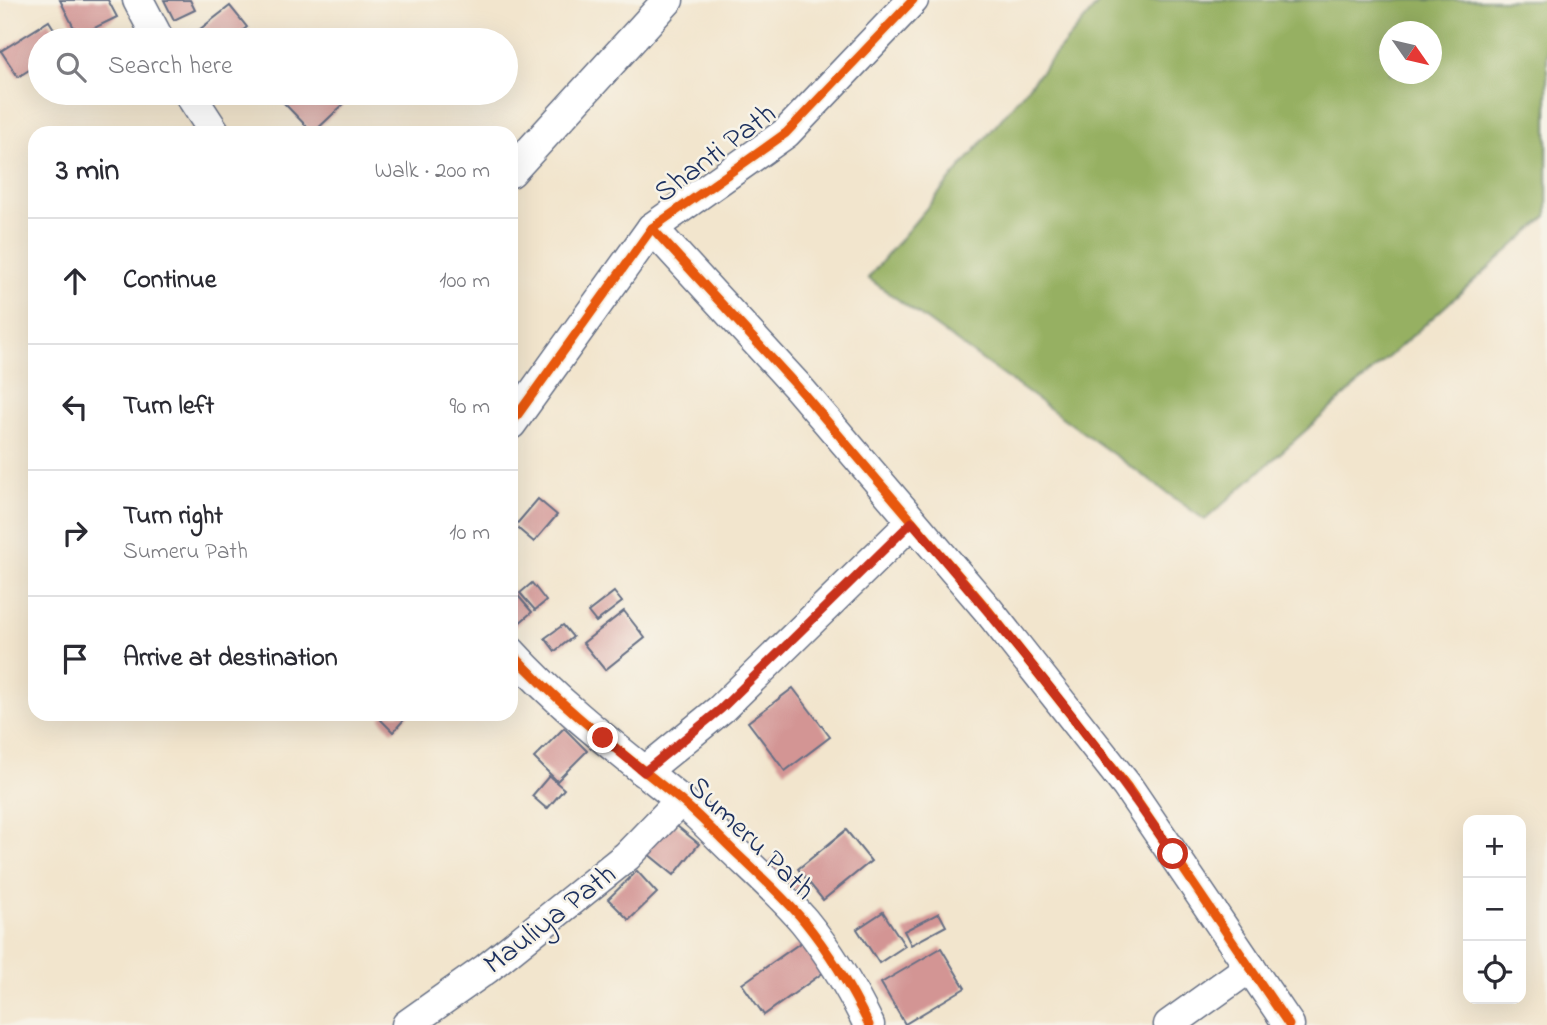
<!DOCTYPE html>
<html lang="en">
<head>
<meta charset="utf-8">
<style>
	:root { --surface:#fff; --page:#f2f2f3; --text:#2b2b33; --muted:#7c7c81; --line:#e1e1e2 }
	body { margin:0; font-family:"Indie Flower",sans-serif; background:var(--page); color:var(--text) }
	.controls { position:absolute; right:21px; bottom:21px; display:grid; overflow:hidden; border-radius:14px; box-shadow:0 7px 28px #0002 }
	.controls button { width:63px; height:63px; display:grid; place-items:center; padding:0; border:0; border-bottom:2px solid var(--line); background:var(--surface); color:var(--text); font:35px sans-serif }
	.compass { position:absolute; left:1379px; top:21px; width:63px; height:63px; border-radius:50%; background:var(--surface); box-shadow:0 7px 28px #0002; rotate:124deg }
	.stop { position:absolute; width:21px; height:21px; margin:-16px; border:5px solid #c8321e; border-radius:50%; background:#fff }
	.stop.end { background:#c8321e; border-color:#fff; box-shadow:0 2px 7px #0008 }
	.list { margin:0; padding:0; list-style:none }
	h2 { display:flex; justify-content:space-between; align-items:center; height:91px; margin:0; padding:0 28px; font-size:30px }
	h2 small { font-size:23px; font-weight:400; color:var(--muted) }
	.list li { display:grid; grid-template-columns:46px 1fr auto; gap:21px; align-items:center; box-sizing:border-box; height:126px; padding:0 28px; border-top:2px solid var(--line) }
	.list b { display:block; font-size:26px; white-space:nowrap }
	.list p { margin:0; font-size:23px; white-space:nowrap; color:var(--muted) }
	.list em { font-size:23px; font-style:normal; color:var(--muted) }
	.icon { flex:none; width:38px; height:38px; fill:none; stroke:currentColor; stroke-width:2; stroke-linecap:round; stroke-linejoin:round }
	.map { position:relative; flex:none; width:1547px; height:1025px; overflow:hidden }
	.search { position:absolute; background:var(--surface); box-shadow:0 7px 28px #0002; left:28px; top:28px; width:490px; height:77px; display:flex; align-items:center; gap:18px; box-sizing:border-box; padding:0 24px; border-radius:38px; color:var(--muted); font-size:26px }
	.panel { position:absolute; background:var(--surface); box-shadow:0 7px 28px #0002; left:28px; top:126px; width:490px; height:595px; border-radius:21px }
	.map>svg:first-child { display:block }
	.forest { fill:#96b062; stroke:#587060; stroke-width:2; fill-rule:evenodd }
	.building { fill:#d39594 }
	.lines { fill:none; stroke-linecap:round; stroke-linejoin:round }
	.minor-casing { stroke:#666f85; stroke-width:33 }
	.minor { stroke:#fff; stroke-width:30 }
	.cycleway-casing { stroke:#f7f3e8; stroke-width:13 }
	.cycleway { stroke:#e8590c; stroke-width:9 }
	.route { stroke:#c8321e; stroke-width:9 }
	.labels { text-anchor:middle; stroke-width:5; stroke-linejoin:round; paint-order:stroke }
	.street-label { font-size:30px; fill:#1b2f5e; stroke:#f7f3e8 }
</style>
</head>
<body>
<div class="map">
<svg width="1547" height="1025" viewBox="0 0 1547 1025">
	<rect width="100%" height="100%" fill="#f7f3e8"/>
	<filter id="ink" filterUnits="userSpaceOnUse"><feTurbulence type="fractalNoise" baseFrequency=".0143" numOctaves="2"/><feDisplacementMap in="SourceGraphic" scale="14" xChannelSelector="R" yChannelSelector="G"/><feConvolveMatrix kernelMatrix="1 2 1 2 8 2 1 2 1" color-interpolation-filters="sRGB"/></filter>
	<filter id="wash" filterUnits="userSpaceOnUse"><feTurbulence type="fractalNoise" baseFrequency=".00686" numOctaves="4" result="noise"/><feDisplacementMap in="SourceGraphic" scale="28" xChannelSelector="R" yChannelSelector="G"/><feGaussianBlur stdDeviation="1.57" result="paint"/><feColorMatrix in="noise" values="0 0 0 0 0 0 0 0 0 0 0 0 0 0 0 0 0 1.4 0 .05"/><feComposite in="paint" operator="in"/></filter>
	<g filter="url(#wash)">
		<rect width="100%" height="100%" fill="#f2e5cd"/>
		<path class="forest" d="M1101,0H1547V216L1205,520L868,278ZM1390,32H1432V74H1390Z"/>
		<g id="blocks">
			<g class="building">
				<path d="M60,0H108L117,17L78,36Z"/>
				<path d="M164,0H190L195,10L174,20Z"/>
				<path d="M230,6L247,27L231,40H186Z"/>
				<path d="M49,21L61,40H40V63L18,77L1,51Z"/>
				<path d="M291,93H342L349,99L313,133L282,101Z"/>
				<path d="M538,499L557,515L534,542L515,526Z"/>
				<path d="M532,583L546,601L535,610L520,593Z"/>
				<path d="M513,590L532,612L511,630V592Z"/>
				<path d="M614,592L622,602L596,622L588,612Z"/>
				<path d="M624,611L645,638L605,670L583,643Z"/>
				<path d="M563,625L573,637L555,651L545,638Z"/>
				<path d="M793,688L830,737L785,771L748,722Z"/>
				<path d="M384,714H409L393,732L380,719Z"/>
				<path d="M564,728L587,751L557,781L534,758Z"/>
				<path d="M549,776L564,789L547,809L532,796Z"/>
				<path d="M667,818L699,844L674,875L642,849Z"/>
				<path d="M846,830L871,861L823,900L798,869Z"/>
				<path d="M773,858L805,884L798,892L766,866Z"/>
				<path d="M637,871L657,893L629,920L608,899Z"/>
				<path d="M883,912L905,946L879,963L857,929Z"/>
				<path d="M939,913L946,926L911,945L904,931Z"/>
				<path d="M803,941L824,972L764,1015L742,984Z"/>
				<path d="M941,948L965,988L905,1024L881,983Z"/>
			</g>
		</g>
	</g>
	<g filter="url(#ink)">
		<use href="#blocks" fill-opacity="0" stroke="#666f85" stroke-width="2"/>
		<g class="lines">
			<defs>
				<g id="minor">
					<path d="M138,0L159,40"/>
					<path d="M189,93L215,133"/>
					<path d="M511,172L668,0"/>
					<path d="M652,228L797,386L989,611L1127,786L1289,1025"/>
					<path d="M511,424L652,228L786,133L913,0"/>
					<path d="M511,652C561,707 621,752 679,799C698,814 715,833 733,850C757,873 783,896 804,921C830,953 851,988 869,1025"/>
					<path d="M644,772L721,709L912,522"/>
					<path d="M407,1025L486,969L627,856L681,800"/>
					<path d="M1169,1025L1250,967"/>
				</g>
			</defs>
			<use href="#minor" class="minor-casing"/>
			<use href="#minor" class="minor"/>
			<defs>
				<g id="cycleway">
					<path d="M652,228L797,386L989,611L1127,786L1289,1025"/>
					<path d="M511,424L652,228L786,133L913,0"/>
					<path d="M511,652C561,707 621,752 679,799C698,814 715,833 733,850C757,873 783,896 804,921C830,953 851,988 869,1025"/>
				</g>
			</defs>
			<use href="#cycleway" class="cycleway-casing"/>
			<use href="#cycleway" class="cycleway"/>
		</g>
	</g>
	<g class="lines" filter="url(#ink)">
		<path class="route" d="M603,738L644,772L721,709L912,522C1004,629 1094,738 1173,854"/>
	</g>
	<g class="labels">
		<g class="street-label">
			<text transform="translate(714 152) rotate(-37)" y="10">Shanti Path</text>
			<text transform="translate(752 837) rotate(44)" y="10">Sumeru Path</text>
			<text transform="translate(549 918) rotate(-38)" y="10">Mauliya Path</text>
		</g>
	</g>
</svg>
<div class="controls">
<button>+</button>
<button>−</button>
<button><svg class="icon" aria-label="locate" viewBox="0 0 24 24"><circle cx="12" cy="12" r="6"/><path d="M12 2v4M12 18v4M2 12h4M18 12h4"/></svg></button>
</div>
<svg class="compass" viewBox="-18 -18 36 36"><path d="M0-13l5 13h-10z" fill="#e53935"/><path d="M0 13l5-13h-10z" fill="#7c7c81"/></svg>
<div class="stop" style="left:1173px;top:854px"></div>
<div class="stop end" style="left:603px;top:738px"></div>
<div class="search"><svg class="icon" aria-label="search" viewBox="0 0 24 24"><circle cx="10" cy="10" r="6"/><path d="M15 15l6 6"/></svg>Search here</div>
<section class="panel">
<h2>3 min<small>Walk · 200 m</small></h2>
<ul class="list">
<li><svg class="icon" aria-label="ahead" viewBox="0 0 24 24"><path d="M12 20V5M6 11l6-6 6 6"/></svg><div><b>Continue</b></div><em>100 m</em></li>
<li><svg class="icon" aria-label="left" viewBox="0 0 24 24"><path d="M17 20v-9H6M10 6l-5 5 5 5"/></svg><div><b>Turn left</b></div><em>90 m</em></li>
<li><svg class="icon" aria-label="right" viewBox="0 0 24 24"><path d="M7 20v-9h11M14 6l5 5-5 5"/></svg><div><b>Turn right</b><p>Sumeru Path</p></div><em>10 m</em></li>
<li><svg class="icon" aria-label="arrive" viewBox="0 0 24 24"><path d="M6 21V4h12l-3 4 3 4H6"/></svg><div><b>Arrive at destination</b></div></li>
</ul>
</section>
</div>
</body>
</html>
